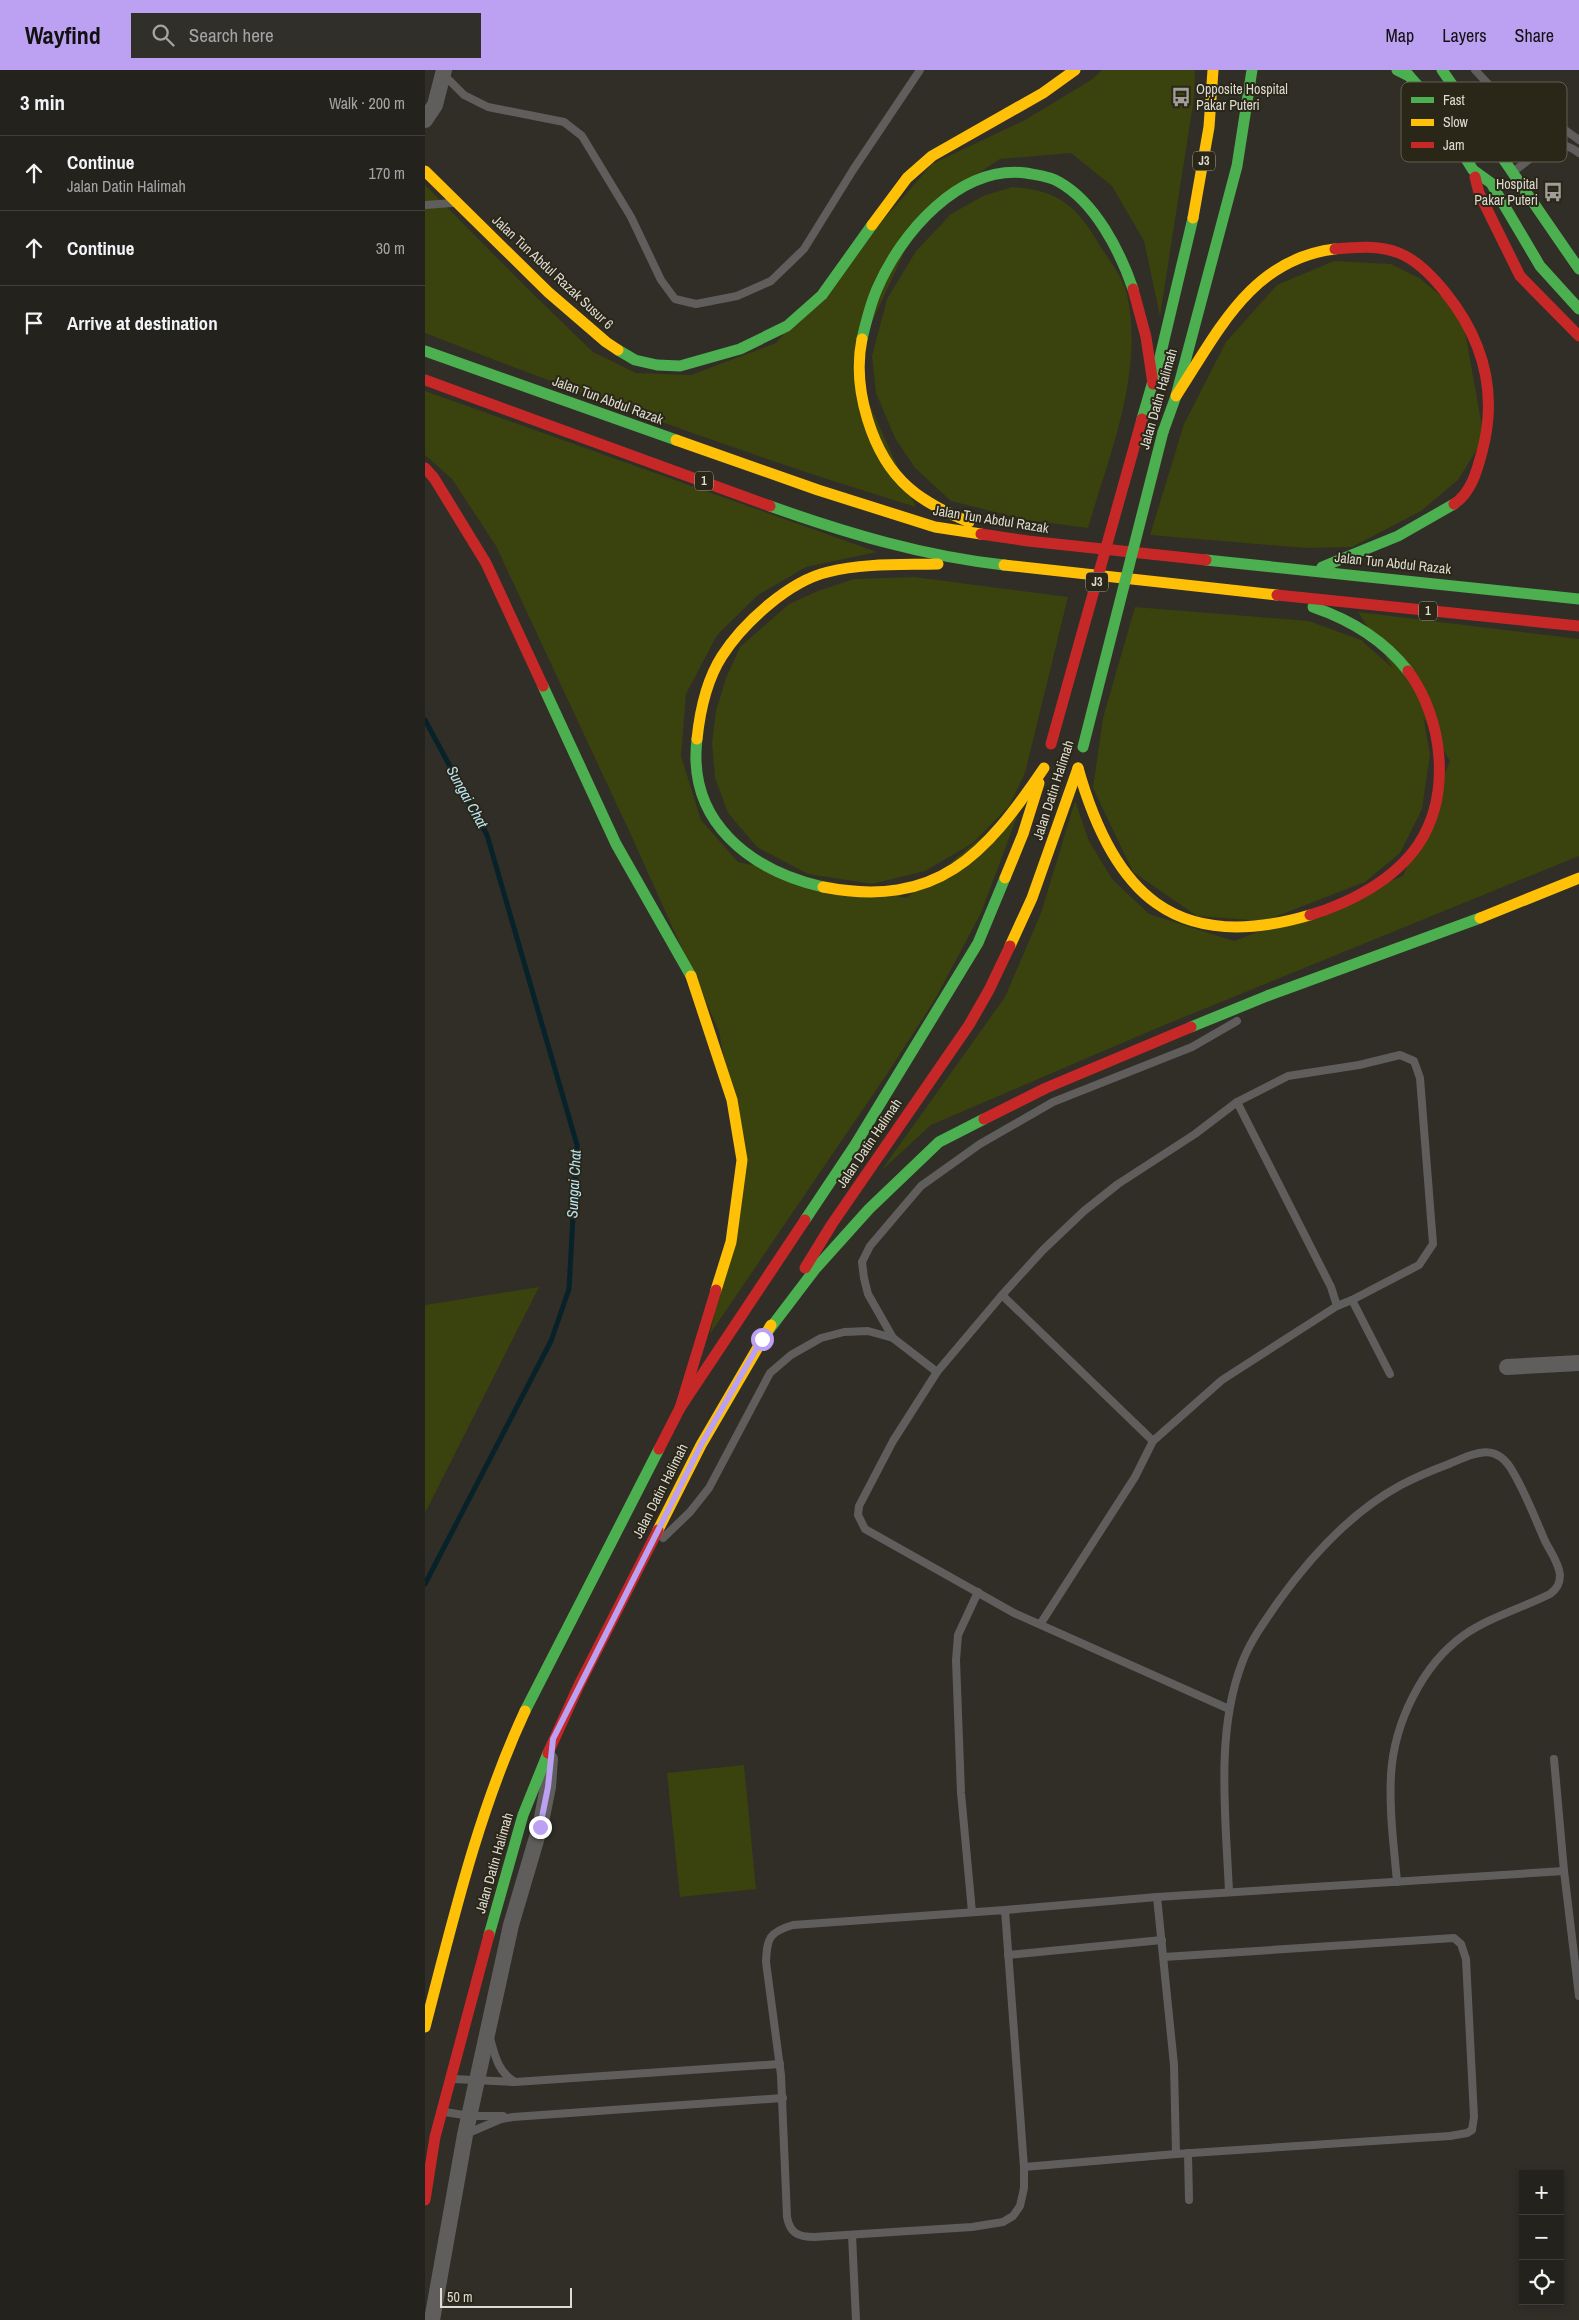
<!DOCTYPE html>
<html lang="en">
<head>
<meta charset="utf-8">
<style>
	:root { --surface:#24221d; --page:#302f2a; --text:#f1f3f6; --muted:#a3a4a4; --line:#413f3b; --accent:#bca0f2 }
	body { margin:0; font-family:"Archivo Narrow",sans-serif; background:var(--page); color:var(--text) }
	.controls { position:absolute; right:15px; bottom:15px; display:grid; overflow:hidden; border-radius:0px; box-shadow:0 2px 8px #0003 }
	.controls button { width:45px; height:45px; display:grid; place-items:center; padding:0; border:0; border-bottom:1px solid var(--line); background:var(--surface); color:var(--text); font:25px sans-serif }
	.scale { position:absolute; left:15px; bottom:12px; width:132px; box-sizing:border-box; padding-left:5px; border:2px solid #dddbd2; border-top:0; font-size:14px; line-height:18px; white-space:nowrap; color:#dddbd2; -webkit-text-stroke:4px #2a2719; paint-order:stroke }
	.stop { position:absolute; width:15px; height:15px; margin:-11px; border:4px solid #bca0f2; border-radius:50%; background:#fff }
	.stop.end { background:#bca0f2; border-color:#fff; box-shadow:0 1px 5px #0008 }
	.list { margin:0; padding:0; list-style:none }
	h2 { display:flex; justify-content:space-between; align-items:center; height:65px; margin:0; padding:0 20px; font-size:21px }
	h2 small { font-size:16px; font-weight:400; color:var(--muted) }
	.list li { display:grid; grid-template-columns:32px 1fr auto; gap:15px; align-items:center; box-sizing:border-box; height:75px; padding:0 20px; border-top:1px solid var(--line) }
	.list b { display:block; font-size:19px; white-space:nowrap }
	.list p { margin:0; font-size:16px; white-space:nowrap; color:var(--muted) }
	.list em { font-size:16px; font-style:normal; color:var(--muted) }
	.icon { flex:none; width:28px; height:28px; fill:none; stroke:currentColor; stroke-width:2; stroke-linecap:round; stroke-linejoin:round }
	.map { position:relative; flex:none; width:1154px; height:2250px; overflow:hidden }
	header { display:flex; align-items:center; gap:30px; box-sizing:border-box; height:70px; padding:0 25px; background:var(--accent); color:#111 }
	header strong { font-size:24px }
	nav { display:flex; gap:28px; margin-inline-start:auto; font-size:18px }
	.search { width:350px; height:45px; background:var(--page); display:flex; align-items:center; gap:12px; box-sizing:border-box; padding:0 18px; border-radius:0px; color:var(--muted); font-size:19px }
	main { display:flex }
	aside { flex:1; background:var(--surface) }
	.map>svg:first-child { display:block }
	.green { fill:#3a420d }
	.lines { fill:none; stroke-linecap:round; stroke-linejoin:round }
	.stream { stroke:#08222a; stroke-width:5 }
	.lane { stroke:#605e5d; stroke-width:8 }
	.street { stroke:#605e5d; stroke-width:16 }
	.fast { stroke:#4caf50; stroke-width:11 }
	.slow { stroke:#ffc107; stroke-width:11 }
	.jam { stroke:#c62828; stroke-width:11 }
	.fast-bridge { stroke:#4caf50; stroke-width:11 }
	.jam-bridge { stroke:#c62828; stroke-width:11 }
	.route { stroke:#bca0f2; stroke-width:6 }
	.labels { text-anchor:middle; stroke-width:4; stroke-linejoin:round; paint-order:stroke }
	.shield { fill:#2a2719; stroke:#a7a59a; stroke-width:1 }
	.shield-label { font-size:12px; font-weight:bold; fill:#dddbd2 }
	.poi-label { font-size:14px; fill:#dddbd2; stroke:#2a2719; text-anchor:start }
	.street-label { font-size:14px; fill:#dddbd2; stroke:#2a2719 }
	.water-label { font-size:15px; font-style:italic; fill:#b9e4f5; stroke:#2a2719 }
	.key { fill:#2a2719; stroke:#605d50; stroke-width:1 }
	.key-label { font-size:14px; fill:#dddbd2 }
</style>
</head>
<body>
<header>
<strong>Wayfind</strong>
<div class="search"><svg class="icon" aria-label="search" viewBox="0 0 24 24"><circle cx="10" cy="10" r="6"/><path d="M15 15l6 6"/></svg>Search here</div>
<nav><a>Map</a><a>Layers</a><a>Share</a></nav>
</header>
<main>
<aside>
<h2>3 min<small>Walk · 200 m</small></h2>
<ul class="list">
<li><svg class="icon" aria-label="ahead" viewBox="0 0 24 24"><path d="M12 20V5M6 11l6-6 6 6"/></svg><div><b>Continue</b><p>Jalan Datin Halimah</p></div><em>170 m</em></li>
<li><svg class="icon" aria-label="ahead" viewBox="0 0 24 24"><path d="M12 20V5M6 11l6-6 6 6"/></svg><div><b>Continue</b></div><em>30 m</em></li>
<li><svg class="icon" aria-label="arrive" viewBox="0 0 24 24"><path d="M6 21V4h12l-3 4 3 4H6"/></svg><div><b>Arrive at destination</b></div></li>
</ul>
</aside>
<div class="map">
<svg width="1154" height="2250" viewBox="0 0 1154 2250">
	<rect width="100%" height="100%" fill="#302e27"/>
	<g class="green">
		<path d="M677,0H770L769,28L735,246L719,171L687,116L646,83L575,89L498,141L427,296L491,437C324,386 162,326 0,263V115L103,219L168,282L211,303L266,305L351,273L507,94L600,50L666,10Z"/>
		<path d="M587,117C632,119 652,136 674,174C682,187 699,209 702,224C719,303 685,383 663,458L602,450L526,431L490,398L470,368L451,323L447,286L462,229L491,181L526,144L558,126Z"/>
		<path d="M909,191L966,194L996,209L1037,244L1059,368L1033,410L996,441L927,477L881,478L725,465L759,354L801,272L852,215Z"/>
		<path d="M0,321L452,482L381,497L333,525L292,565L261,624L256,686L276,750L313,792L481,828L596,736L556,843L509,931L462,1004L285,1264L320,1104L294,961L206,765L71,476L27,409L0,385Z"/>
		<path d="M489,507L643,527L600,703L584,736L548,773L500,801L447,814L383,804L332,777L303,743L290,708L287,673L291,641L301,608L315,577L364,534L393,521L429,509Z"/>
		<path d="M710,537L884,551L936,570L971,601L997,639L1005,684L997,739L975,783L940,812L839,851L772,846L708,802L668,718L678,648Z"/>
		<path d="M933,542L1154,569V786L737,956L506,1055L456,1101L580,927L616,843L650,731L664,771L687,809L724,844L809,871L978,806L1025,691Z"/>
		<path d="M114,1217L0,1443V1235Z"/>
		<path d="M319,1695L331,1819L255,1827L242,1703Z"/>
	</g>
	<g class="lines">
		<path class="stream" d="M0,650L62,765L152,1075L144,1219L126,1271L0,1514"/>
		<g class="lane">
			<path d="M1050,0L1098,51"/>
			<path d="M19,5L39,25L63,37L139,52L157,66L206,147L236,210L250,229L271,234L312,226L346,211L379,179L428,100L495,0"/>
			<path d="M1071,75C1079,67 1088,57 1098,52C1116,40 1140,60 1154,70"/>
			<path d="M1089,101C1112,85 1128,63 1154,83"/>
			<path d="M0,135L27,133"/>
			<path d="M812,1032L906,1217L912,1236"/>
			<path d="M577,1225L728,1371"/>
			<path d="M927,1230L965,1304"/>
			<path d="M468,1268L443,1224L439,1208L437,1192L445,1176L496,1116L555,1074L628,1032L767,977L812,951"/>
			<path d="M238,1468L265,1442L284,1418L345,1303L366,1285L396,1268L419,1262L443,1261L468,1268L512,1302"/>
			<path d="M616,1553L710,1407L728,1371L797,1310L912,1236L927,1230L994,1195L1008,1174L995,1008L989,991L975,985L934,995L863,1006L812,1032L770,1064L693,1114L659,1141L618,1180L577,1225L512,1302L468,1371L434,1436L433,1445L440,1459L589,1543L804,1639"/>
			<path d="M1129,1689L1139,1801L1154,1926"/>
			<path d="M804,1822C801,1749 790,1663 817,1593C825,1571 840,1551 853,1532C886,1486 926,1442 976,1415C991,1407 1008,1400 1024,1394C1050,1383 1071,1371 1088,1402C1101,1424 1110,1448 1120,1471C1125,1481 1134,1493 1135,1505C1135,1514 1132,1519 1125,1524C1097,1538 1065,1547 1039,1565C997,1595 969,1653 966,1705C964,1741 969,1777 972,1812"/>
			<path d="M732,1827L749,1995L751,2084"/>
			<path d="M580,1840L599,2097V2118L595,2136L588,2146L578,2152L547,2157L389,2167C373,2167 365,2163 362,2147L356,2005L341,1892C342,1868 344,1862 368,1855L580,1840L732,1827L1139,1801"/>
			<path d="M547,1842L536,1723L531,1590L533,1565L553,1522"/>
			<path d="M583,1885L737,1870"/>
			<path d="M65,1968C70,1986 73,2002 90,2012L355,1994"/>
			<path d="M28,2009L88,2012"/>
			<path d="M20,2042L45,2046H78"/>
			<path d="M41,2064L76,2049L88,2047L358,2028"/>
			<path d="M763,2083L764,2130"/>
			<path d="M599,2097L751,2084L1025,2066L1042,2063L1047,2060L1049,2047L1041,1889L1036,1874L1029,1868L739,1887"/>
			<path d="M427,2165L431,2250"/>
		</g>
		<g class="street">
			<path d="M0,50L10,35L19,0"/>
			<path d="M1082,1297L1154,1293"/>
			<path d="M7,2250L40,2065L86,1855L115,1757L123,1717L125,1689"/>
		</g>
		<g class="fast">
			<path d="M972,0L984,6"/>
			<path d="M979,0L1001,25L1048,100L1066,113L1115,196L1154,239"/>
			<path d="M1017,0L1154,199"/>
			<path d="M437,269C441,252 445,235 452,219C476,163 534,95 601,103C612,105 625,106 634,112C670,132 695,181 708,219"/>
			<path d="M193,280L210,290L232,295L255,296L315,279L362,256L397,225L447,155"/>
			<path d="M0,281L251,370"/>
			<path d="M717,349L735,287L768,148"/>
			<path d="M738,362L751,326L812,96L827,0"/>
			<path d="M345,436C421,463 498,486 579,495"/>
			<path d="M781,490L1154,529"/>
			<path d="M897,497L973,466L1029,434"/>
			<path d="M888,537C926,550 958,569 983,601"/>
			<path d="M118,616L191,774L266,906"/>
			<path d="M272,669C262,752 325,800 398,817"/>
			<path d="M766,957L842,926L1055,848"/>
			<path d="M380,1150L430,1075L553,873L580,808"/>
			<path d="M337,1269L391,1198L444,1139L514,1072L559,1049"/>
			<path d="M100,1641L234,1379"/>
			<path d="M64,1865L98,1745L123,1683"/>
		</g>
		<g class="slow">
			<path d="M0,101L123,222L181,272L193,280"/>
			<path d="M768,148L784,57L788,0"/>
			<path d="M447,155L482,108L507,86L618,23L650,0"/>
			<path d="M437,269C427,317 446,385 484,418C501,433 523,443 544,452"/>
			<path d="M751,326C793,262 826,189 910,179"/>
			<path d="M251,370L393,420L510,457L556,464"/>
			<path d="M579,495L852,525"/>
			<path d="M272,669C275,640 281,611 297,586C318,553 364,511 403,502C439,493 476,495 513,494"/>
			<path d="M653,698C688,823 750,885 885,845"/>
			<path d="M580,808L598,764L614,713"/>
			<path d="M398,817C513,839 560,785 619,698"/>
			<path d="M1055,848L1154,808"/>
			<path d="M585,876L607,828L653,698"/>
			<path d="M266,906L307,1030L317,1090L306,1172L291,1220"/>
			<path d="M233,1460L276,1375L346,1255"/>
			<path d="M0,1957C28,1850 53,1742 100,1641"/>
		</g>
		<g class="jam">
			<path d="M1050,107L1054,123L1095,206L1154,266"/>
			<path d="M910,179C931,177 954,175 974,183C992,190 1008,207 1020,222C1058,269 1073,323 1057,382C1052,401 1046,423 1029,434"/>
			<path d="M708,219L721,267L728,314"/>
			<path d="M0,310L345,436"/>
			<path d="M0,398L9,408L61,493L118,616"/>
			<path d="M556,464L603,471L781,490"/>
			<path d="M852,525L1154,556"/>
			<path d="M885,845C925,833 969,810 993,775C1027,724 1018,648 983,601"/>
			<path d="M559,1049L621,1018L766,957"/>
			<path d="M380,1198L407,1154L544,955L564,920L585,876"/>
			<path d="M255,1338L291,1220"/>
			<path d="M234,1379L255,1338L380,1150"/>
			<path d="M123,1683L154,1615L233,1460"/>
			<path d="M0,2130L10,2067L64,1865"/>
		</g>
		<path class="fast-bridge" d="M658,677L738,362"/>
		<path class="jam-bridge" d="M626,674L717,349"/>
	</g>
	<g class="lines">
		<path class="route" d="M115,1757L123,1717L128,1669L276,1375L337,1269"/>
	</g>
	<defs>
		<symbol id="bus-bare" viewBox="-9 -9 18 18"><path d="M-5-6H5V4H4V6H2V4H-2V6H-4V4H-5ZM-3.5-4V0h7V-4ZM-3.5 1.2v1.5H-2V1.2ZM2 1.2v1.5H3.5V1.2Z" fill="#a09e96" stroke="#2a2719" stroke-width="2.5" paint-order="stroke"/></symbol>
	</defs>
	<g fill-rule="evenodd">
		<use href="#bus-bare" x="742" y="13" width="28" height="28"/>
		<use href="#bus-bare" x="1114" y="108" width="28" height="28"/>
	</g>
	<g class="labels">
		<g class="shield">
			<rect x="768" y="81.5" width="22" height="19" rx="4"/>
			<rect x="270" y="401.5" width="18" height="19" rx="4"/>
			<rect x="661" y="502.5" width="22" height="19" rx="4"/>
			<rect x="994" y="531.5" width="18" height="19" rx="4"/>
		</g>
		<g class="shield-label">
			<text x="779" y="95">J3</text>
			<text x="279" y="415">1</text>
			<text x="672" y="516">J3</text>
			<text x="1003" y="545">1</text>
		</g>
		<g class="poi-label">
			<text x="771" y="24">Opposite Hospital<tspan x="771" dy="16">Pakar Puteri</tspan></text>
			<text x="1113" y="119" text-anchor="end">Hospital<tspan x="1113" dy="16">Pakar Puteri</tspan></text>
		</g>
		<g class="street-label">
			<text transform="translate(128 202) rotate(43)" y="5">Jalan Tun Abdul Razak Susur 6</text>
			<text transform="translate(733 329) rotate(-74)" y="5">Jalan Datin Halimah</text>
			<text transform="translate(183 330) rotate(20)" y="5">Jalan Tun Abdul Razak</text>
			<text transform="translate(566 449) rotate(9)" y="5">Jalan Tun Abdul Razak</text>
			<text transform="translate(968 493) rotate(6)" y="5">Jalan Tun Abdul Razak</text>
			<text transform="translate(628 720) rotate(-72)" y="5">Jalan Datin Halimah</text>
			<text transform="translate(444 1073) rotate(-56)" y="5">Jalan Datin Halimah</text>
			<text transform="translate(235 1421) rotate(-63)" y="5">Jalan Datin Halimah</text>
			<text transform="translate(69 1793) rotate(-74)" y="5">Jalan Datin Halimah</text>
		</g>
		<g class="water-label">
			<text transform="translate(42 727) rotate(61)" y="5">Sungai Chat</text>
			<text transform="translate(149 1114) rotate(-87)" y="5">Sungai Chat</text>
		</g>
	</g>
	<rect x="976" y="12" width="166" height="80" rx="8" class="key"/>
	<rect x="986" y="27" width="23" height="6" fill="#4caf50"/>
	<rect x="986" y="49" width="23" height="7" fill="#ffc107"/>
	<rect x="986" y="72" width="23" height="6" fill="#c62828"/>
	<g class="key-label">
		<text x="1018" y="35">Fast</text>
		<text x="1018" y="57">Slow</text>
		<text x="1018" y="80">Jam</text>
	</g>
</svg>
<div class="controls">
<button>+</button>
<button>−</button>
<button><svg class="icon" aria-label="locate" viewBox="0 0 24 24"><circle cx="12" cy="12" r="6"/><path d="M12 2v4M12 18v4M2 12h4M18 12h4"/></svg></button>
</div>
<div class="scale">50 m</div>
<div class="stop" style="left:337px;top:1269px"></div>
<div class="stop end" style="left:115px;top:1757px"></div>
</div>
</main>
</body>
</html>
